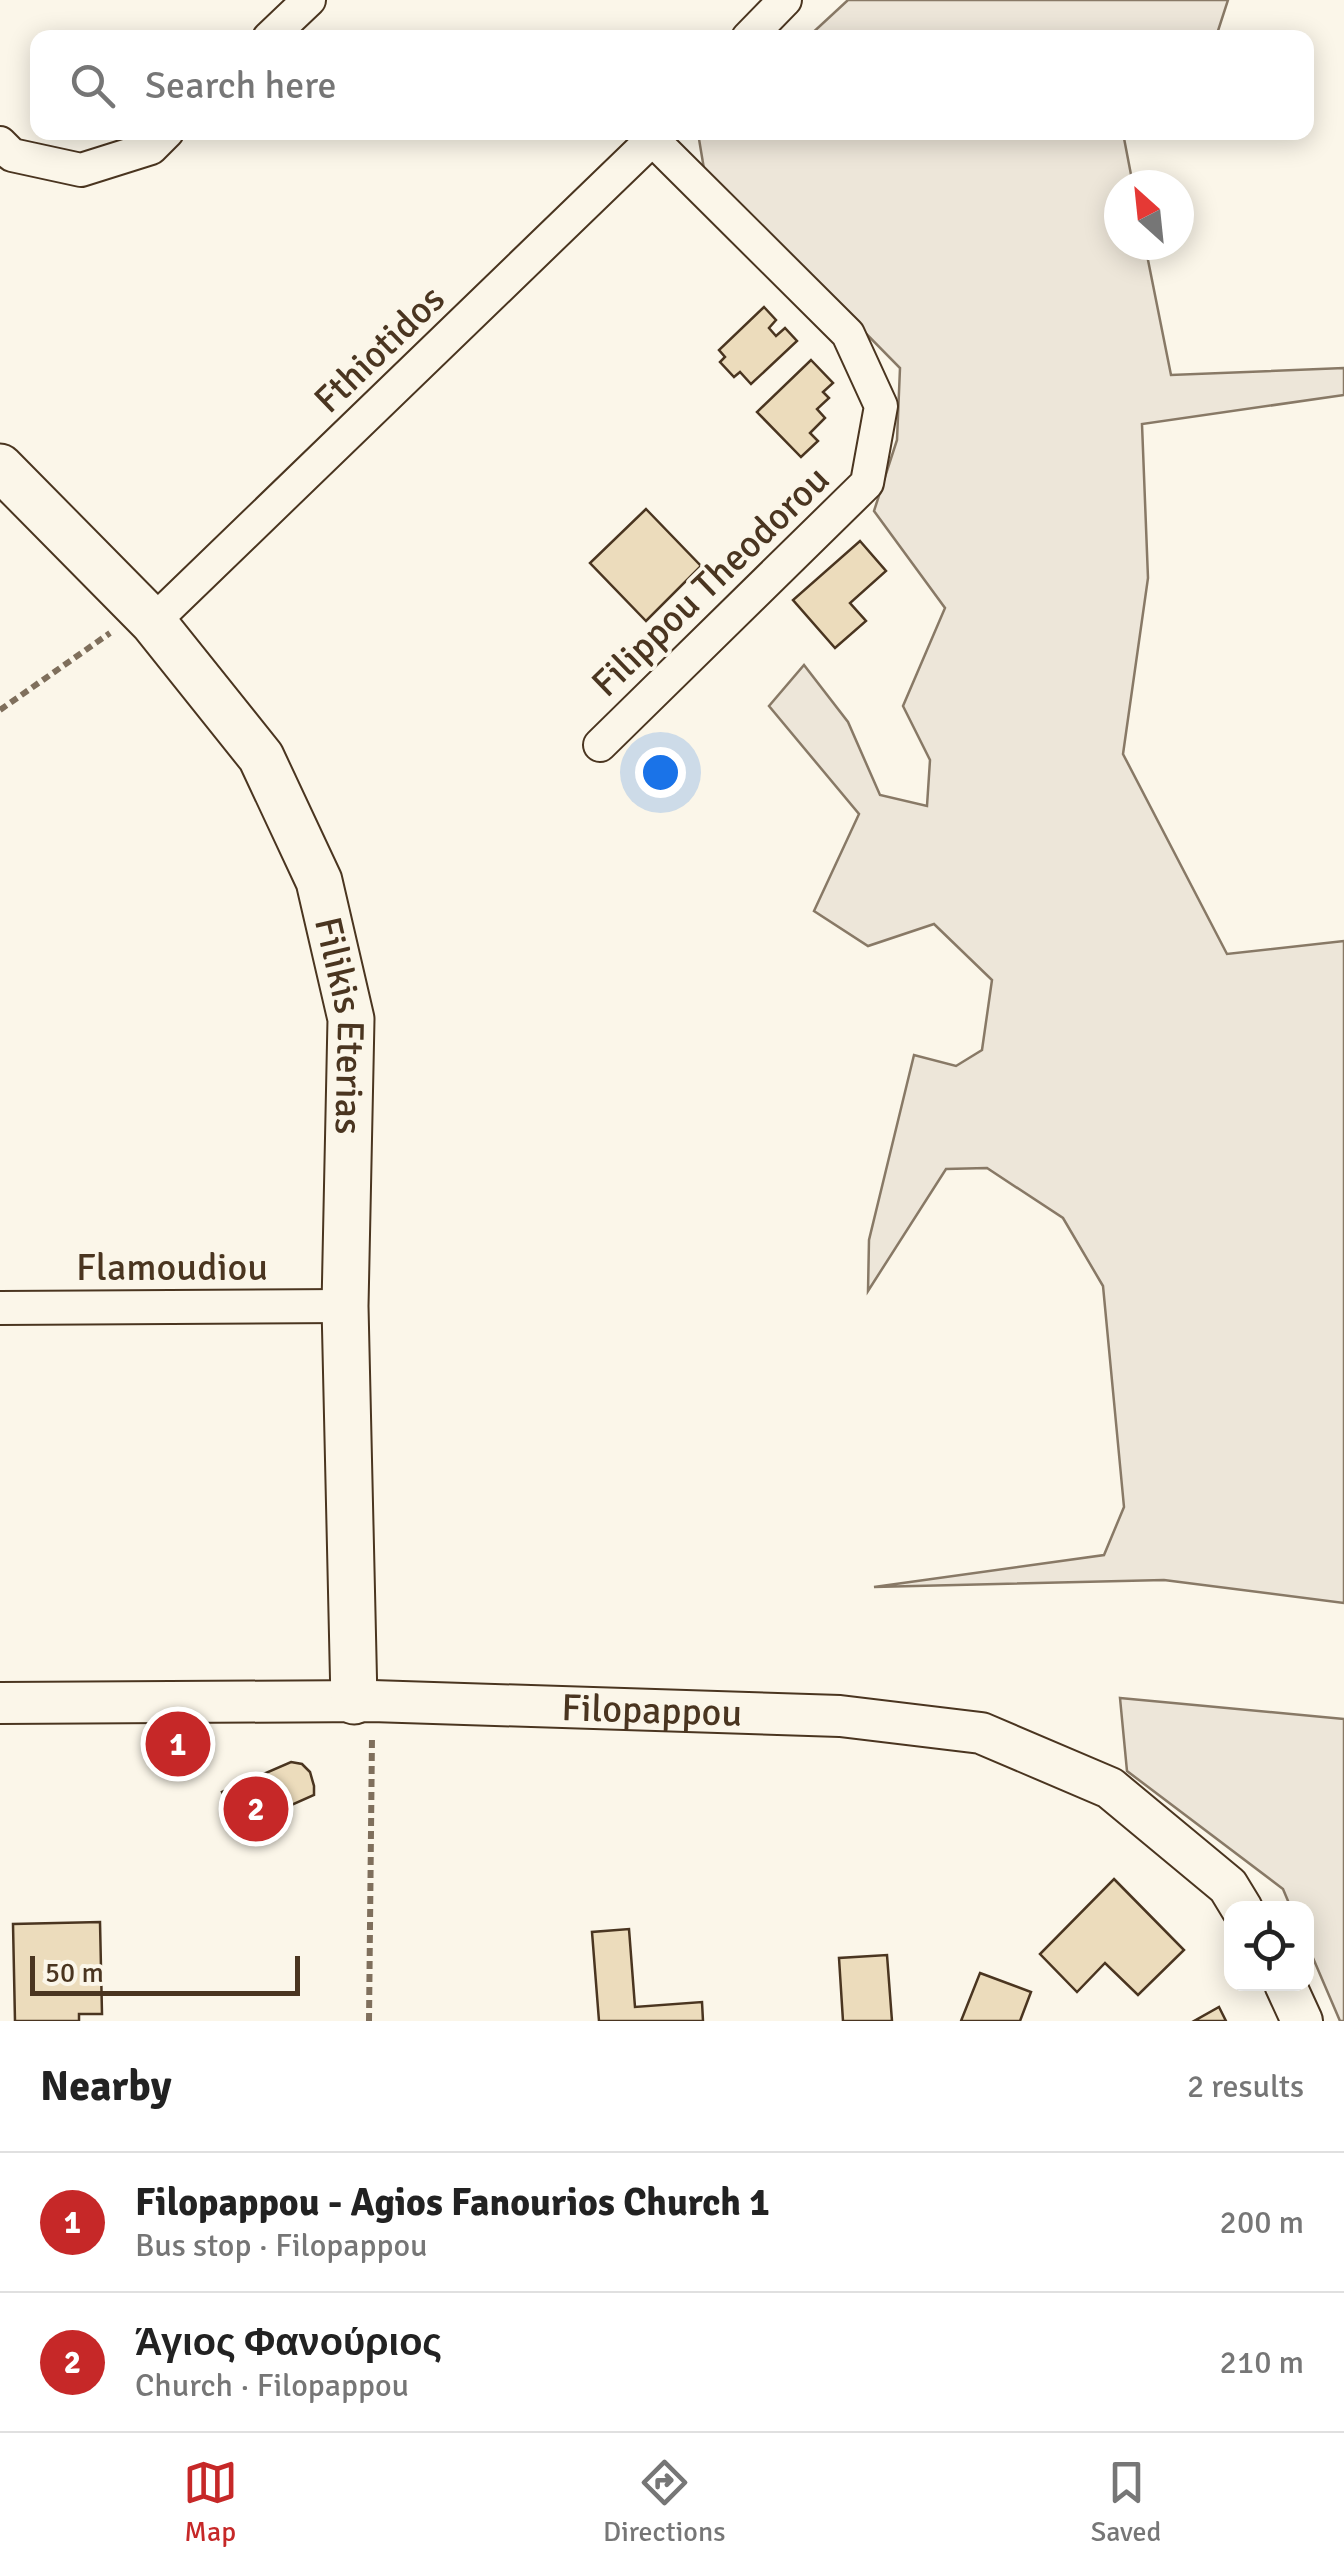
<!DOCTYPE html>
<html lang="en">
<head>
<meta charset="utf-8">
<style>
	:root { --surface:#fff; --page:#f6f6f6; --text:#222; --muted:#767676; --line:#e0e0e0; --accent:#c62828 }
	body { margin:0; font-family:Signika,sans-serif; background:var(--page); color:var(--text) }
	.controls { position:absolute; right:30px; bottom:30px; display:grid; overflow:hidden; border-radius:20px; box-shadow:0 5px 25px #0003 }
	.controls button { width:90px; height:90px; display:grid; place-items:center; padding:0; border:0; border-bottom:2px solid var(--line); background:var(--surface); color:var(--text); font:50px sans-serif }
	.compass { position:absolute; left:1104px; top:170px; width:90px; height:90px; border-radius:50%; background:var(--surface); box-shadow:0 5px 25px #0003; rotate:333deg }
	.scale { position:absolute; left:30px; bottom:25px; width:270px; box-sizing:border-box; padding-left:10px; border:5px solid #4a3520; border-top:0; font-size:28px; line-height:35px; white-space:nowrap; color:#4a3520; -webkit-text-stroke:8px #fbf6e9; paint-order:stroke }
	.you { position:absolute; left:660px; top:772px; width:35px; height:35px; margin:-25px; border:8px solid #fff; border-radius:50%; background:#1a73e8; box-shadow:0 0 0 15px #1a73e833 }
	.badge { display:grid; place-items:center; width:65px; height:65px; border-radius:50%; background:var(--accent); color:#fff; font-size:32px; font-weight:700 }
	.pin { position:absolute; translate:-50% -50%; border:5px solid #fff; box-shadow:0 2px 10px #0006 }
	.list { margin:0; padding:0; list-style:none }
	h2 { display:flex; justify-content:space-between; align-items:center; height:130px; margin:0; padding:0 40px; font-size:42px }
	h2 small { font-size:32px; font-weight:400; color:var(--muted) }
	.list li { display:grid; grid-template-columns:65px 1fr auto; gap:30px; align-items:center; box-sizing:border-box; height:140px; padding:0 40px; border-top:2px solid var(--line) }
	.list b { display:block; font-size:38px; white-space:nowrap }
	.list p { margin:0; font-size:32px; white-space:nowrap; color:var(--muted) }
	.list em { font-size:32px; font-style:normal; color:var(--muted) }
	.icon { flex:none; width:55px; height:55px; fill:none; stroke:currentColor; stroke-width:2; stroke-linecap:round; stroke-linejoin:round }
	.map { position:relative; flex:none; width:1344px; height:2021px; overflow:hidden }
	.search { position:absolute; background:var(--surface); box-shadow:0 5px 25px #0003; left:30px; right:30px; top:30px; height:110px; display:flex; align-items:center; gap:25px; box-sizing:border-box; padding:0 35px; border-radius:20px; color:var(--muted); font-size:38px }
	.sheet { height:410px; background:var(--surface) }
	nav { display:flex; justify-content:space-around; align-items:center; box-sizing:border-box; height:140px; border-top:2px solid var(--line); background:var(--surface); font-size:28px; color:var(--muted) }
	nav a { display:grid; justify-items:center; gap:5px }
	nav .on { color:var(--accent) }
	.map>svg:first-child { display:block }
	.green { fill:#ede6d9; stroke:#887966; stroke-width:2.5 }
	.building { fill:#ecdcbc; stroke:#4a3520; stroke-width:2.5 }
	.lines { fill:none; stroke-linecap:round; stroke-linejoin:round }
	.minor-casing { stroke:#4a3520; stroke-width:36 }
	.tertiary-casing { stroke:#4a3520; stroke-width:44 }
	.secondary-casing { stroke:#4a3520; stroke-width:49 }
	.path { stroke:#7f6f5c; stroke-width:6; stroke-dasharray:8 5; stroke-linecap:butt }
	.minor { stroke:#fbf6e9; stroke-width:32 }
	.tertiary { stroke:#fbf6e9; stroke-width:40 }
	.secondary { stroke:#fbf6e9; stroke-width:45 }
	.labels { text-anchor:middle; stroke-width:8; stroke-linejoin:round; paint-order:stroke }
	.street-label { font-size:38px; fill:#4a3520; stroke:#fbf6e9 }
</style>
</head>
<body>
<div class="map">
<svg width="1344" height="2021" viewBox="0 0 1344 2021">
	<rect width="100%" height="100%" fill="#fbf6e9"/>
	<g class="green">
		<path d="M848,0H1228L1216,37H808Z"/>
		<path d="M698,133H1123L1133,185H1119V245H1145L1171,375L1344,368V395L1142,424L1148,578L1123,754L1227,954L1344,941V1603L1164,1580L874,1587L1104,1555L1124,1507L1103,1286L1063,1218L987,1168L946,1169L868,1291L869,1240L914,1055L956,1066L982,1050L992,980L934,924L868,946L814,911L859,814L769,706L804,665L848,722L880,795L927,806L930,760L903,706L945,608L874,511L897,440L900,368L704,169Z"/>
		<path d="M1120,1698L1344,1719V2021H1340L1307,1944L1306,1909L1291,1908L1283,1889L1127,1771Z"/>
	</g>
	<g class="building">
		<path d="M764,307L776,320L769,328L776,336L785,328L797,341L751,384L740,372L734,377L720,362L725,357L719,350Z"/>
		<path d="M811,360L833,383L823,392L829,398L817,409L825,418L810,433L818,441L801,457L757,412Z"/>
		<path d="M646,509L701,566L646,621L590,563Z"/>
		<path d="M860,541L886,571L850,603L866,621L835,648L793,600Z"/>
		<path d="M291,1762L302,1764L310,1772L314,1786V1795L253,1822L258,1833L243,1840L222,1792Z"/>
		<path d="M1114,1879L1184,1950L1138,1995L1105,1963L1077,1992L1040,1954Z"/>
		<path d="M100,1922L102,2014H79V2021H15L13,1924Z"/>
		<path d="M629,1929L635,2007L702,2002L703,2021H599L592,1932Z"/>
		<path d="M887,1955L892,2021H843L839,1958Z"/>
		<path d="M980,1973L1031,1992L1020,2021H961Z"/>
		<path d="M1219,2007L1226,2021H1194Z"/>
	</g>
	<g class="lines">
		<defs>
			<g id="minor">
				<path d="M269,38L309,0"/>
				<path d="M748,38L785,0"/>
				<path d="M0,143L12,155L81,170L151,148L167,132"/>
				<path d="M153,622L660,132"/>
				<path d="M600,745L867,483L881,406L848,334L653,140"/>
				<path d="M0,1308L345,1306"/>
			</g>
			<g id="tertiary">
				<path id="s1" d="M0,1703L372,1701L840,1716L981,1733L1110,1788L1228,1886L1242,1909"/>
				<path d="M1285,1984L1302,2021"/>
			</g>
			<g id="secondary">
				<path id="s2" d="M0,467L153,622L261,757L319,881L351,1019L345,1306L354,1701"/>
			</g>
		</defs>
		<use href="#minor" class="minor-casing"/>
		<use href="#tertiary" class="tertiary-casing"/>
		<use href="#secondary" class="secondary-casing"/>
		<g class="path">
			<path d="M0,710L110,633"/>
			<path d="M369,2021L372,1737"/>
		</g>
		<use href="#minor" class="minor"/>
		<use href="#tertiary" class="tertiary"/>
		<use href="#secondary" class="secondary"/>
	</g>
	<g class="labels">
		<g class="street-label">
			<text transform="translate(379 349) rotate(-44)" y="13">Fthiotidos</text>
			<text transform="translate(710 581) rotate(-44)" y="13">Filippou Theodorou</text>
			<text dy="13" stroke="none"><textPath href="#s2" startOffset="675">Filikis Eterias</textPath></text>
			<text x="172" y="1280">Flamoudiou</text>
			<text dy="13" stroke="none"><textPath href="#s1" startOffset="652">Filopappou</textPath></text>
		</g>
	</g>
</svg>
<div class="controls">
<button><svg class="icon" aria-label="locate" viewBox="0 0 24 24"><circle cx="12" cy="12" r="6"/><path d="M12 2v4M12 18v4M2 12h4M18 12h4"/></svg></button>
</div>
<svg class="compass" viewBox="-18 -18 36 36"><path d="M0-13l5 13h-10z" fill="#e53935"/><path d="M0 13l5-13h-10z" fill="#767676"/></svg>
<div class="scale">50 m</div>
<div class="you"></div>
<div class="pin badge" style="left:178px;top:1744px">1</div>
<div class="pin badge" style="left:256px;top:1809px">2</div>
<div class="search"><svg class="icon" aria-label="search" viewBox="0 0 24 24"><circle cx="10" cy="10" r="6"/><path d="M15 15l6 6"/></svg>Search here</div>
</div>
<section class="sheet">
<h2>Nearby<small>2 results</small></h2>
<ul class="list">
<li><span class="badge">1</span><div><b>Filopappou - Agios Fanourios Church 1</b><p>Bus stop · Filopappou</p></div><em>200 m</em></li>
<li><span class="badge">2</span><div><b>Άγιος Φανούριος</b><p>Church · Filopappou</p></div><em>210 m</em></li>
</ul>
</section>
<nav>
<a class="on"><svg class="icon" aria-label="map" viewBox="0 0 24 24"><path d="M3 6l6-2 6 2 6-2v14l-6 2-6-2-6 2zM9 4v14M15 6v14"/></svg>Map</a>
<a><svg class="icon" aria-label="directions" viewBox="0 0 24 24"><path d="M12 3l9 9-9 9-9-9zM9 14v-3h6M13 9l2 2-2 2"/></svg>Directions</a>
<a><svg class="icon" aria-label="saved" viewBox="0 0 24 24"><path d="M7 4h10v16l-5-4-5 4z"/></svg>Saved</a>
</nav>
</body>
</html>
